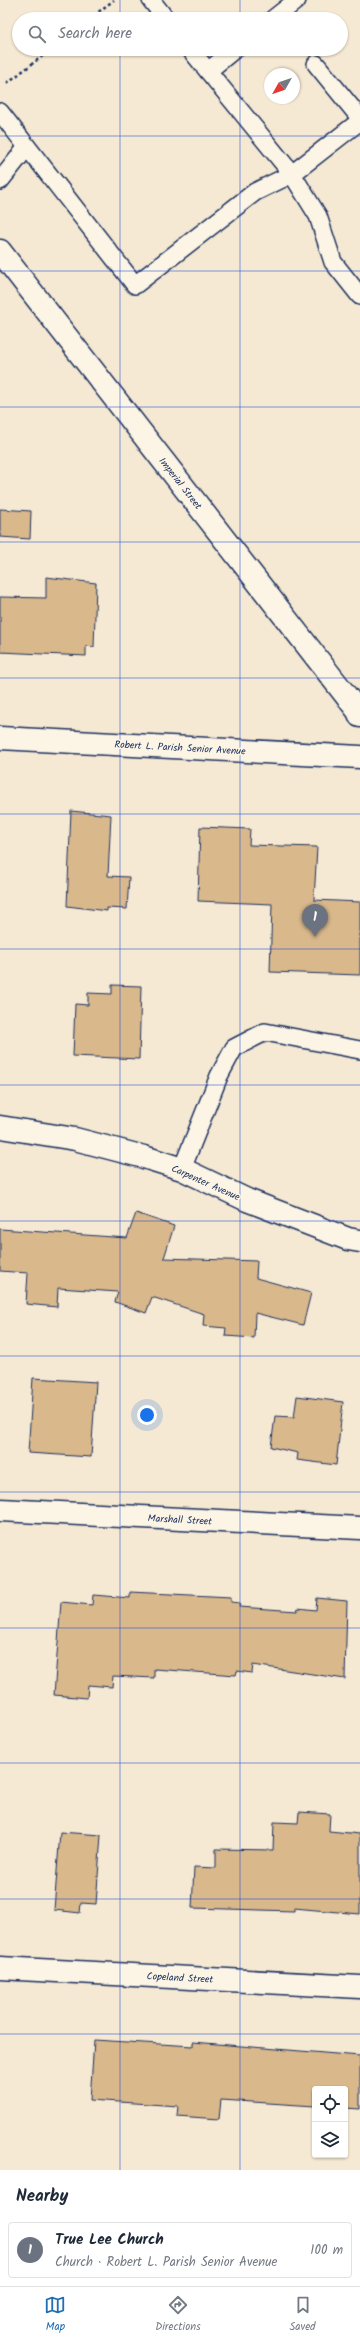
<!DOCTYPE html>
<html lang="en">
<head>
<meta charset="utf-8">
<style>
	:root { --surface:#fff; --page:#f6f6f7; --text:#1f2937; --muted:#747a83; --line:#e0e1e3; --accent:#1f6fb2 }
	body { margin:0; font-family:Kalam,sans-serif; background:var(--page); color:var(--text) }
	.controls { position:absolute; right:12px; bottom:12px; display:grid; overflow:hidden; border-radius:4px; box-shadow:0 1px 3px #0004 }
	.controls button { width:36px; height:36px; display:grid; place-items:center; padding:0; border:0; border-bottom:1px solid var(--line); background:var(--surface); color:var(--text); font:20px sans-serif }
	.compass { position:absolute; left:264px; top:68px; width:36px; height:36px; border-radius:50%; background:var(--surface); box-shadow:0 1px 3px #0004; rotate:230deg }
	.you { position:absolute; left:147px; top:1415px; width:14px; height:14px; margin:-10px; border:3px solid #fff; border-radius:50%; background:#1a73e8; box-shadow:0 0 0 6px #1a73e833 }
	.badge { display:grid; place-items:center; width:26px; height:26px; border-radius:50%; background:var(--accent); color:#fff; font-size:13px; font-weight:700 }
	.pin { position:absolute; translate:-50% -33px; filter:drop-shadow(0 1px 2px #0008) }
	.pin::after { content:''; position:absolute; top:21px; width:14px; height:12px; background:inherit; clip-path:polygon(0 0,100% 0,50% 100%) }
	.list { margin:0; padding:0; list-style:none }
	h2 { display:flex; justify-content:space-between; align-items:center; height:52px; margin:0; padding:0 16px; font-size:17px }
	h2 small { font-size:13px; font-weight:400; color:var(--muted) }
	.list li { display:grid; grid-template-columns:26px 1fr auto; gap:12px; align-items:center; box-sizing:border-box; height:56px; margin:0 8px 8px; padding:0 8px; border:1px solid var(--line); border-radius:4px }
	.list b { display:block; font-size:15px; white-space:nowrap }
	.list p { margin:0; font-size:13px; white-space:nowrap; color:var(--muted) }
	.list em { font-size:13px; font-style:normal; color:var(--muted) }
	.icon { flex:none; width:22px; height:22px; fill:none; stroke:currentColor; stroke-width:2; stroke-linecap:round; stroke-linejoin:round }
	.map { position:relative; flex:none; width:360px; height:2170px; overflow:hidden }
	.search { position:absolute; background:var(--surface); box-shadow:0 1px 3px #0004; left:12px; right:12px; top:12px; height:44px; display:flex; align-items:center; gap:10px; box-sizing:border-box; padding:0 14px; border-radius:22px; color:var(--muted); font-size:15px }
	.sheet { height:116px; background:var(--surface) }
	nav { display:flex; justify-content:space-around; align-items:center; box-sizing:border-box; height:56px; border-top:1px solid var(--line); background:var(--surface); font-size:11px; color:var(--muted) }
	nav a { display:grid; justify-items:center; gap:2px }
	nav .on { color:var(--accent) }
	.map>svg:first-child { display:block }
	.building { fill:#d9b88c; stroke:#1b2f5e }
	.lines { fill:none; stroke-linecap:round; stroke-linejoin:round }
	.service-casing { stroke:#1b2f5e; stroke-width:20 }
	.minor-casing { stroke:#1b2f5e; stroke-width:25 }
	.path { stroke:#1b2f5e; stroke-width:2.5; stroke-dasharray:3 3; stroke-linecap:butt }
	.service { stroke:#fcf5e5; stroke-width:17 }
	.minor { stroke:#fcf5e5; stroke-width:22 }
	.grid { fill:none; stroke:#1d4ed8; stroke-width:1; stroke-opacity:0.55 }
	.labels { text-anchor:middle; stroke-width:3; stroke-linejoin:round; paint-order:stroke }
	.street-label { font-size:10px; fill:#1b2f5e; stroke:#fcf5e5 }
</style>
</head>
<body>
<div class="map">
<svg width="360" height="2170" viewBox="0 0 360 2170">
	<rect width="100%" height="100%" fill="#f5e9d3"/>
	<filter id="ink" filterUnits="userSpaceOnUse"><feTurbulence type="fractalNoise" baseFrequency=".025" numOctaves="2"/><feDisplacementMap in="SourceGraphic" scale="8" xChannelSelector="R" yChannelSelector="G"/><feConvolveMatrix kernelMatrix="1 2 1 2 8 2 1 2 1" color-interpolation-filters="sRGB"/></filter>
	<g filter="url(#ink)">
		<g class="building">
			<path d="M0,509L31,511L30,539L0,537Z"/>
			<path d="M46,577L96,583L94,647L86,646V656L0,652V597L46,598Z"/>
			<path d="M71,811L111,815L108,876L129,877L127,909L107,908V911L67,906Z"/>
			<path d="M200,827L250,829L249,845L317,847L314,900L360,902V975L270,972L272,904L198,901Z"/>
			<path d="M112,985L141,986L139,1059L73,1056L75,1004L88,1005V993L112,994Z"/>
			<path d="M136,1213L174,1226L164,1258L257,1261L256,1278L311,1293L303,1325L255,1313L254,1338L225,1336L226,1328L203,1326L204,1314L152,1297L146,1313L115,1302L118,1292L58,1288L57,1307L26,1304L28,1273L0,1271V1229L127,1238Z"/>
			<path d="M33,1378L96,1382L91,1457L28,1453Z"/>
			<path d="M297,1396L343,1402L336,1465L297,1460L298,1453L271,1447L275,1416L294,1417Z"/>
			<path d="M130,1592L231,1597V1602L240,1603L239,1607L297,1611L298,1608L316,1610L317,1598L347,1601L345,1679L253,1665L252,1673L237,1671L236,1675L154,1669V1678L113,1676L112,1687L88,1685L87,1698L54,1695L61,1602L92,1605L93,1595L130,1598Z"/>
			<path d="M299,1812L330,1814L329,1831L360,1834V1914L294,1908V1911L192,1908L194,1867L216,1868V1849L273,1850L274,1822L298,1823Z"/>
			<path d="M60,1832L101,1835L96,1904L81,1903L80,1913L54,1910Z"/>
			<path d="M94,2040L193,2046V2042L360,2056V2109L345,2108V2089H315V2106L221,2100L219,2119L177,2116L178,2106L90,2100Z"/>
		</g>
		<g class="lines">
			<defs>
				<g id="service">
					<path d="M151,0L166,19"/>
					<path d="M273,19L297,0"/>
					<path d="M316,64L360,118"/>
					<path d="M208,71L235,49"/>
					<path d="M0,112L135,285L255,192L292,174L190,49"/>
					<path d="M360,121L292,174L318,216L333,262L360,296"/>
					<path d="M0,181L27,147"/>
					<path d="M182,1169L219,1076L234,1048L265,1032L360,1050"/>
				</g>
				<g id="minor">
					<path d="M0,251L358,711L360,716"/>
					<path d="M0,738L360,757"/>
					<path d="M0,1127L75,1139L144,1157L182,1169L247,1200L348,1239L360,1241"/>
					<path d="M0,1510L360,1528"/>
					<path d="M0,1968L360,1987"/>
				</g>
			</defs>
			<use href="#service" class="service-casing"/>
			<use href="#minor" class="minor-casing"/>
			<g class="path">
				<path d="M89,19L114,0"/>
				<path d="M7,83L49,51"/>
			</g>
			<use href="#service" class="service"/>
			<use href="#minor" class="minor"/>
		</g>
	</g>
	<path class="grid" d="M120,0V19M240,0V19M120,49V2170M240,49V2170M0,136H360M0,271H360M0,407H360M0,542H360M0,678H360M0,814H360M0,949H360M0,1085H360M0,1221H360M0,1356H360M0,1492H360M0,1628H360M0,1763H360M0,1899H360M0,2034H360"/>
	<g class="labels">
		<g class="street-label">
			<text transform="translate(181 483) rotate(52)" y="4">Imperial Street</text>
			<text transform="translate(180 747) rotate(3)" y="4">Robert L. Parish Senior Avenue</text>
			<text transform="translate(206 1182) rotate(24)" y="4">Carpenter Avenue</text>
			<text transform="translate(180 1519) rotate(3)" y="4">Marshall Street</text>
			<text transform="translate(180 1977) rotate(3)" y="4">Copeland Street</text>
		</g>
	</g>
</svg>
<div class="controls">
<button><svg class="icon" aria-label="locate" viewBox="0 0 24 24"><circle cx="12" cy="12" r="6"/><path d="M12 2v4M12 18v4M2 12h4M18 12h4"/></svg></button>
<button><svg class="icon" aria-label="layers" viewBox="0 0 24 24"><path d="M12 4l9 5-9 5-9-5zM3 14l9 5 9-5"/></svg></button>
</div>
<svg class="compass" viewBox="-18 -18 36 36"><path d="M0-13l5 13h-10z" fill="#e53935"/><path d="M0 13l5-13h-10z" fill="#747a83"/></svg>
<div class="you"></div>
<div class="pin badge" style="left:315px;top:937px;background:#6b7280">1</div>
<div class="search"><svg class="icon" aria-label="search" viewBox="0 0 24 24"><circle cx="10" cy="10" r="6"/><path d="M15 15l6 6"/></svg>Search here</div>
</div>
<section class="sheet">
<h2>Nearby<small></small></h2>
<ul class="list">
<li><span class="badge" style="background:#6b7280">1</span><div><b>True Lee Church</b><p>Church · Robert L. Parish Senior Avenue</p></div><em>100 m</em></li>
</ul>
</section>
<nav>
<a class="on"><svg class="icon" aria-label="map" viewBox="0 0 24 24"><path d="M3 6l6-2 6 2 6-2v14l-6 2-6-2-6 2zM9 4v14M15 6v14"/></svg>Map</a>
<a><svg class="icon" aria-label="directions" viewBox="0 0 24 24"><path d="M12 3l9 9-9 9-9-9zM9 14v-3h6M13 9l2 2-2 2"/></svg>Directions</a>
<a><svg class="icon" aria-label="saved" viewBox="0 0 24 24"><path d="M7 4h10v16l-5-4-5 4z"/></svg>Saved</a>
</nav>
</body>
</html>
